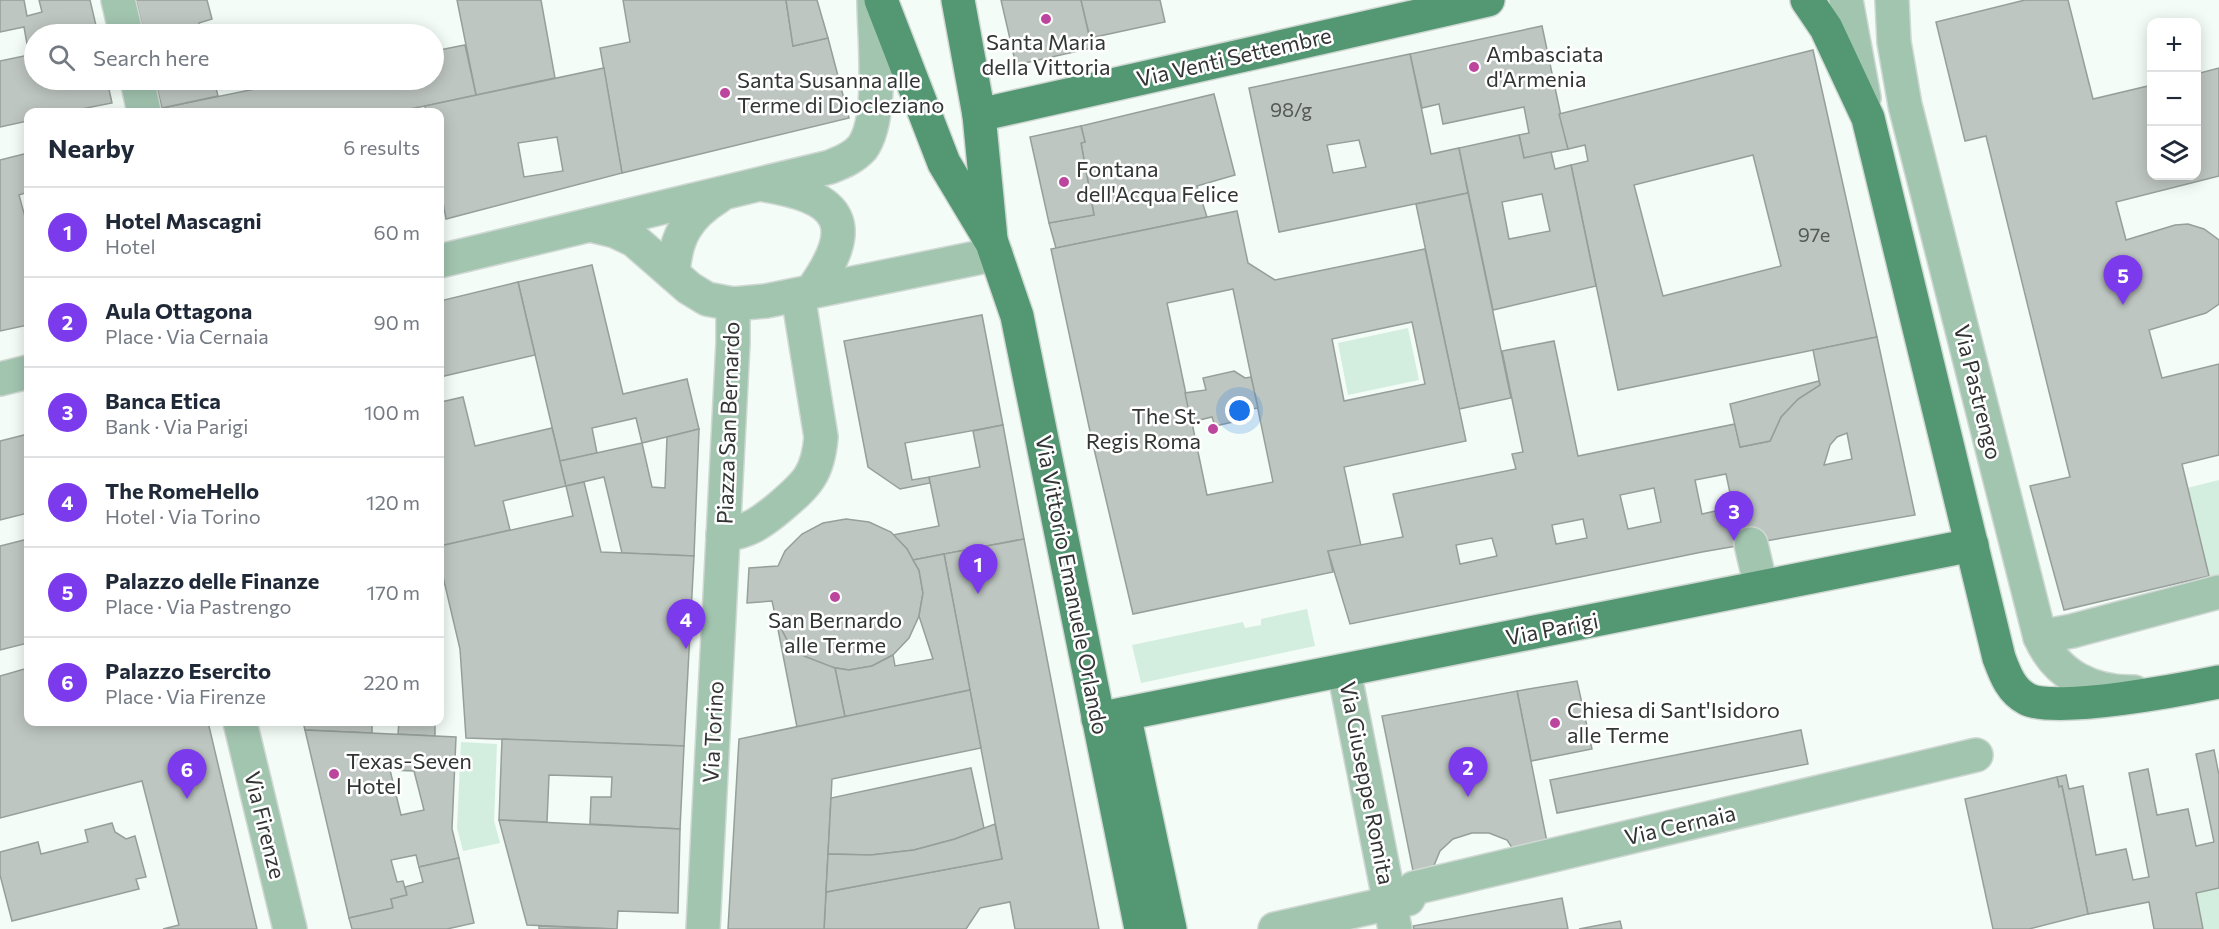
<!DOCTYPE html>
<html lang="en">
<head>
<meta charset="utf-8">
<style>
	:root { --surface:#fff; --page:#f6f6f7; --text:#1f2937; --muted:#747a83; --line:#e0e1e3; --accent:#7c3aed }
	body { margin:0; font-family:Commissioner,sans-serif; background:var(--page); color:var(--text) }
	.controls { position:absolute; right:18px; top:18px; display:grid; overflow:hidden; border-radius:12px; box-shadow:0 3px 15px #0003 }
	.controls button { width:54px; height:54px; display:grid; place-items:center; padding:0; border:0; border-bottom:2px solid var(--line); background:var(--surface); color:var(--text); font:30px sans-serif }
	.you { position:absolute; left:1240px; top:411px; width:21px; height:21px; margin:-15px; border:4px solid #fff; border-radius:50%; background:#1a73e8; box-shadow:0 0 0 9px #1a73e833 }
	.badge { display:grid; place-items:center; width:39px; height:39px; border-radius:50%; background:var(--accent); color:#fff; font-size:20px; font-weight:700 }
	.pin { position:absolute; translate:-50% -50px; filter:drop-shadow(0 2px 3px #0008) }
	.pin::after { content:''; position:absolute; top:32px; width:21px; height:18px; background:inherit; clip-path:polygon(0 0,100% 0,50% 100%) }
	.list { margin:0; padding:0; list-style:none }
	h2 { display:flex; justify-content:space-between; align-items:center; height:78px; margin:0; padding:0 24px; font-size:26px }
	h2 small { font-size:20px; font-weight:400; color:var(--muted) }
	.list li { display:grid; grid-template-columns:39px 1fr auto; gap:18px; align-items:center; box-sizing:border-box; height:90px; padding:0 24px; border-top:2px solid var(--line) }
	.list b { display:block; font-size:22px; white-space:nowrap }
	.list p { margin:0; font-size:20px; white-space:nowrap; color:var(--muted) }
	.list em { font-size:20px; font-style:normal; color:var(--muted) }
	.icon { flex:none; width:33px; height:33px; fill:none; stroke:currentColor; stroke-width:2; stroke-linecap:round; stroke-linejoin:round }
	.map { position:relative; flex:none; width:2219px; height:929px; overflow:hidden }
	.search { position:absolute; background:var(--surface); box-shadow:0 3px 15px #0003; left:24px; top:24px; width:420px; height:66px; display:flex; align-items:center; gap:15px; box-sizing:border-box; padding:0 21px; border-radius:33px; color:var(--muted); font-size:22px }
	.panel { position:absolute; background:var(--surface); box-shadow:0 3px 15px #0003; left:24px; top:108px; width:420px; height:618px; border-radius:12px }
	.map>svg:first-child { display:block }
	.green { fill:#d3eede }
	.building { fill:#bec6c1; stroke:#969f9a; stroke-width:1.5; fill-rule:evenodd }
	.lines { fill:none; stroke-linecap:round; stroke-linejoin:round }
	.minor-casing { stroke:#d0d8d3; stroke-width:36 }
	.major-casing { stroke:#d0d8d3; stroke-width:36 }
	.minor { stroke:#a2c5b0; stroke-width:33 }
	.major { stroke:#539773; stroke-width:33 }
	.poi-dot { fill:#bc469d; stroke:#fff; stroke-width:2 }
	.labels { text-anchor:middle; stroke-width:5; stroke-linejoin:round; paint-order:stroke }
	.number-label { font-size:20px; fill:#555956 }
	.poi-label { font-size:22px; fill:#323533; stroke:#fff; text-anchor:start }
	.street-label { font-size:22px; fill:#323533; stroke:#fff }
</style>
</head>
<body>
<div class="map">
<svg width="2219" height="929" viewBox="0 0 2219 929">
	<rect width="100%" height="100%" fill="#f3fcf6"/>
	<g class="green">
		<path d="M1408,328L1419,380L1348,395L1338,343Z"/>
		<path d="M2219,480V574L2209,576L2187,488Z"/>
		<path d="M1307,609L1315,646L1141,683L1132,645L1243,622L1245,628L1261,625V619Z"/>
		<path d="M461,742L497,744L494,821L500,843L463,851L457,828Z"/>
		<path d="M2219,888V929H2203L2196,893Z"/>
	</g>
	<g class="building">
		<path d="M0,0H24L27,16L42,12L39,0H90L98,34H34V80H107L112,103L66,112H28V121L0,127V61L29,55L24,27L0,32Z"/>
		<path d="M136,0H207L212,19L199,23L202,34H144Z"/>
		<path d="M457,0H541L555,78L476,95Z"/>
		<path d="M623,0H786L793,46L828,38L849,118L622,173L600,48L630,42Z"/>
		<path d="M786,0H817L828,38L793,46Z"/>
		<path d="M1001,0H1081L1092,48L1016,65Z"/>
		<path d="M1081,0H1160L1165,22L1090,38Z"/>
		<path d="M2025,0H2068L2093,99L2152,85V176H2196V74L2219,68V176L2116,202L2126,240L2175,225L2188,224L2204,229L2219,240V304L2206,313L2149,330L2162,378L2219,364V455L2182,464L2209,576L2064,610L2030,486L2070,477L1986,136L1965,141L1936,22Z"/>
		<path d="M1542,26L1568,149L1524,158L1519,135L1529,133L1524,107L1443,124L1439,104L1422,108L1410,54Z"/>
		<path d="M465,45L476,95L425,106L394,112H163L162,108L299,80H434V51Z"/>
		<path d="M1813,50L1877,337L1618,390L1571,165L1588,161L1585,145L1568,149L1559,114ZM1753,155L1781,266L1663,296L1634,185Z"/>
		<path d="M1410,54L1431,154L1459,148L1468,193L1279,232L1249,88ZM1359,140L1366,167L1333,173L1327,145Z"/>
		<path d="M604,68L622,173L446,219L440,186V112H426L425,106ZM557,137L563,171L524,177L518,143Z"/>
		<path d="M155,80H214L218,96L162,108Z"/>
		<path d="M1214,94L1235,175L1197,186L1207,217L1056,248L1049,223L1094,215L1081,143L1085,142L1081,126Z"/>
		<path d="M1081,126L1085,142L1081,143L1094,215L1049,223L1030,137Z"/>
		<path d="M1519,135L1524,158L1551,152L1555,169L1571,165L1596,286L1493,310L1459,148ZM1542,194L1550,231L1509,239L1502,202Z"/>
		<path d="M28,153V192L19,195L28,228V325L0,331V160Z"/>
		<path d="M1468,193L1511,398L1459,409L1416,204Z"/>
		<path d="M1237,211L1248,263L1275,280L1425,249L1466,441L1344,467L1361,546L1328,551L1333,572L1133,614L1091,436L1051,249ZM1233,289L1273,482L1207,495L1167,303ZM1412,322L1425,384L1344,401L1332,339Z"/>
		<path d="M592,265L623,394L687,379L699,429L642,443L636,418L592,428L597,453L560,461L518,282Z"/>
		<path d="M518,282L535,355L440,377V301Z"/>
		<path d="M982,315L1003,425L905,443L912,480L929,477L930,483L900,489L868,467L844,341Z"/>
		<path d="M1877,337L1915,515L1702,552L1350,624L1328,551L1403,537L1393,494L1516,469L1512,454L1523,452L1502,351L1554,341L1578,456L1735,424L1740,447L1770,441L1781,417L1798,399L1820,385L1813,350ZM1847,433L1852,459L1824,465L1830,445L1837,437ZM1726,474L1733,507L1702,514L1695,480ZM1654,488L1661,522L1628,529L1620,495ZM1583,519L1587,538L1556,544L1552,525ZM1492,538L1497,556L1460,564L1456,545Z"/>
		<path d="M1234,371L1245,378L1251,377L1258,408L1252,409L1246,419L1215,426L1212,417L1191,422L1185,393L1206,390L1203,378Z"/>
		<path d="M1819,381L1820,385L1798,399L1781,417L1770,441L1740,447L1730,404Z"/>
		<path d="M440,396L441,402L463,397L475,446L552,428L566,486L503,501L510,530L440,546Z"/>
		<path d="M1003,425L1024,539L913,560L907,549L893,535L939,526L929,477L980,467L973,431Z"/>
		<path d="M699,429L694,556L622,553L604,477L566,486L560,461L642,443L652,487L665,488L667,437Z"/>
		<path d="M28,434V513L0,520V441Z"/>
		<path d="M584,482L601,552L694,556L684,746L466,738L460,649L440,564V546L573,516L566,486Z"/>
		<path d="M846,519L869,522L891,532L907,549L913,560L919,570L923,593L919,616L909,638L893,655L872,666L849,670L825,666L804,656L787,640L776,619L772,601L747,603L749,568L778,566L785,551L802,534L823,523Z"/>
		<path d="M28,539V643L0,650V546Z"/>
		<path d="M1024,539L1099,929H1015L1010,902L980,908L966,929H824L826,892L1002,859L944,554Z"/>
		<path d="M944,554L970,690L845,717L835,668L849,670L872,666L893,655L895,666L933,659L919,616L923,593L919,570L913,560Z"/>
		<path d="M776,619L787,640L804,656L835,668L845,717L797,727Z"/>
		<path d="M28,668V722H208L257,929H163L179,925L142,781L0,818V676Z"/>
		<path d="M1577,681L1592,749L1531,761L1517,691Z"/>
		<path d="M970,690L981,748L832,779L824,929H728L739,739Z"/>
		<path d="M1517,691L1548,847L1515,852L1507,840L1489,833H1472L1453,839L1440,851L1433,868L1413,871L1382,716Z"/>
		<path d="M303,722H372V733L305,730Z"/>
		<path d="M399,722H435V736L398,734Z"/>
		<path d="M305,730L456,737L452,829L459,858L419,867L416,855L391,860L397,882L403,881L407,895L391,899L393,908L349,918ZM390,770L414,771L424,810L401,815Z"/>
		<path d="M1801,730L1808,764L1557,813L1550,780Z"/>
		<path d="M502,739L684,746L680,829L590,824L591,797H611L612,777L549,775L547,822L499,820Z"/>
		<path d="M2214,750L2219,775V888L2196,893L2203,929H2154L2149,902L2088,914L2062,786L2059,787L2057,777L2066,775L2069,789L2083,786L2096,855L2126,849L2133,880L2149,877L2129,773L2148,769L2157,815L2188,809L2196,846L2214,842L2196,754Z"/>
		<path d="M971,768L984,828L955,839L914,850L871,855L828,854L831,798Z"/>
		<path d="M2057,777L2059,787L2062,786L2088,914L2029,929H1993L1965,799Z"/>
		<path d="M499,820L680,829L678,913L618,911L617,929L527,925Z"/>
		<path d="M112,823L115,832L126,839L135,836L146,877L136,879L139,889L12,921L0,875V852L38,842L41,854L88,842L85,830Z"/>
		<path d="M995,824L1002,859L826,892L828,854L871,855L914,850L955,839Z"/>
		<path d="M459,858L474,923L447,929H352L349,918L393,908L391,899L407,895L405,887L423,882L419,867Z"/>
		<path d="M1562,898L1568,929H1414L1413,926Z"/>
		<path d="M1620,921L1622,929H1579Z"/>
		<path d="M539,926L612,929H539Z"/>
	</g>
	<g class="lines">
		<defs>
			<g id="minor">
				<path d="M118,0L126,34"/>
				<path d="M1846,0L1864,98"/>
				<path d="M1892,0L1894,42L1905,105L2040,637C2057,676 2093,693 2134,692"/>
				<path d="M137,80L144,112"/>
				<path d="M765,185C843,198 859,225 811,292"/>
				<path d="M590,225L615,231L634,240L689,288L707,299L733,304L766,301L996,254"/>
				<path d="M440,261L830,167C842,162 853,158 862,148C884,119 874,37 874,0"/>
				<path d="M673,274C675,238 687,216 718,197"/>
				<path d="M0,379L28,372"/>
				<path d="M723,535C748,532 761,523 780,507C807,484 818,474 821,437L798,295"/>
				<path d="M1751,544L1761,587"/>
				<path d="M2040,637L2072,631L2219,592"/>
				<path d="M1344,671L1395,929"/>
				<path d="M240,722L290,929"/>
				<path d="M703,929L733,343V304"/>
				<path d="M1275,929L1408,899L1414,888L1976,755"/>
			</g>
			<g id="major">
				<path d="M881,0L944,163L992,243L1017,316L1141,929"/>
				<path d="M958,0L979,115L991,239"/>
				<path d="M1807,0L1826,28L1868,118L1999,658C2005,674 2011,691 2027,699C2055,714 2185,689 2219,682"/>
				<path d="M979,115L1488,0"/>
				<path d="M1124,714L1170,929"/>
				<path d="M1098,719L1972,545"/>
			</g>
		</defs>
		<use href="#minor" class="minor-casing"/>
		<use href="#major" class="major-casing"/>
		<use href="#minor" class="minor"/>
		<use href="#major" class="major"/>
	</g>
	<g class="poi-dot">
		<circle cx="1046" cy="19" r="6"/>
		<circle cx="1474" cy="67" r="6"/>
		<circle cx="725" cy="93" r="6"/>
		<circle cx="1064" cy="182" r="6"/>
		<circle cx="1213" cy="429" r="6"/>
		<circle cx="835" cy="597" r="6"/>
		<circle cx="1555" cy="723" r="6"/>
		<circle cx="334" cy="774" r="6"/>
	</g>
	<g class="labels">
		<g class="number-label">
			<text x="1291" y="117">98/g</text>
			<text x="1814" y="242">97e</text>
		</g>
		<g class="poi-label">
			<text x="1046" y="50" text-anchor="middle">Santa Maria<tspan x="1046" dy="25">della Vittoria</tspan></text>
			<text x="1486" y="62">Ambasciata<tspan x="1486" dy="25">d'Armenia</tspan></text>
			<text x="737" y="88">Santa Susanna alle<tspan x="737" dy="25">Terme di Diocleziano</tspan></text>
			<text x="1076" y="177">Fontana<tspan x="1076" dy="25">dell'Acqua Felice</tspan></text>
			<text x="1201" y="424" text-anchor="end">The St.<tspan x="1201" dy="25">Regis Roma</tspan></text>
			<text x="835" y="628" text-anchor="middle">San Bernardo<tspan x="835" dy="25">alle Terme</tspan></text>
			<text x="1567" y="718">Chiesa di Sant'Isidoro<tspan x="1567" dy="25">alle Terme</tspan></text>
			<text x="346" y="769">Texas-Seven<tspan x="346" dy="25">Hotel</tspan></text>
		</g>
		<g class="street-label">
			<text transform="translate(1234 57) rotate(-13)" y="8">Via Venti Settembre</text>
			<text transform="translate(1978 392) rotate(76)" y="8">Via Pastrengo</text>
			<text transform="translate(728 423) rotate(-88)" y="8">Piazza San Bernardo</text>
			<text transform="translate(1072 585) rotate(79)" y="8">Via Vittorio Emanuele Orlando</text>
			<text transform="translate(1552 629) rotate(-11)" y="8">Via Parigi</text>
			<text transform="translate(713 732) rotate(-87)" y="8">Via Torino</text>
			<text transform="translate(1367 783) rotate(79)" y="8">Via Giuseppe Romita</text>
			<text transform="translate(265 825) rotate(76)" y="8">Via Firenze</text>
			<text transform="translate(1680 825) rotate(-13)" y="8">Via Cernaia</text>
		</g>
	</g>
</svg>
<div class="controls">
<button>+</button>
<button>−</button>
<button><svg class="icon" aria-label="layers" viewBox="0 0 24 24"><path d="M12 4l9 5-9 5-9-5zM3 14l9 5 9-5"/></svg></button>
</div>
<div class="you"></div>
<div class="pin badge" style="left:978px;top:594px">1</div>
<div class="pin badge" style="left:1468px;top:797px">2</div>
<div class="pin badge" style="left:1734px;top:541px">3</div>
<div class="pin badge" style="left:686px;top:649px">4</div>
<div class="pin badge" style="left:2123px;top:305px">5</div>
<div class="pin badge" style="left:187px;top:799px">6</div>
<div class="search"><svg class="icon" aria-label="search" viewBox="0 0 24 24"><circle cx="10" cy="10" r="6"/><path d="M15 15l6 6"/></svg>Search here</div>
<section class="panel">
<h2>Nearby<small>6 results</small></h2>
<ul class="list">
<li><span class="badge">1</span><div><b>Hotel Mascagni</b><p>Hotel</p></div><em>60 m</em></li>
<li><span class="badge">2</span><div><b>Aula Ottagona</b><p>Place · Via Cernaia</p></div><em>90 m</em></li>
<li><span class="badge">3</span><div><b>Banca Etica</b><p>Bank · Via Parigi</p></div><em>100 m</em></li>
<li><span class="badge">4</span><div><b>The RomeHello</b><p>Hotel · Via Torino</p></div><em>120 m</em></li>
<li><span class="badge">5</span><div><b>Palazzo delle Finanze</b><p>Place · Via Pastrengo</p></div><em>170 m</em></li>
<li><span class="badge">6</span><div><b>Palazzo Esercito</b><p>Place · Via Firenze</p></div><em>220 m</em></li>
</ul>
</section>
</div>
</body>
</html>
